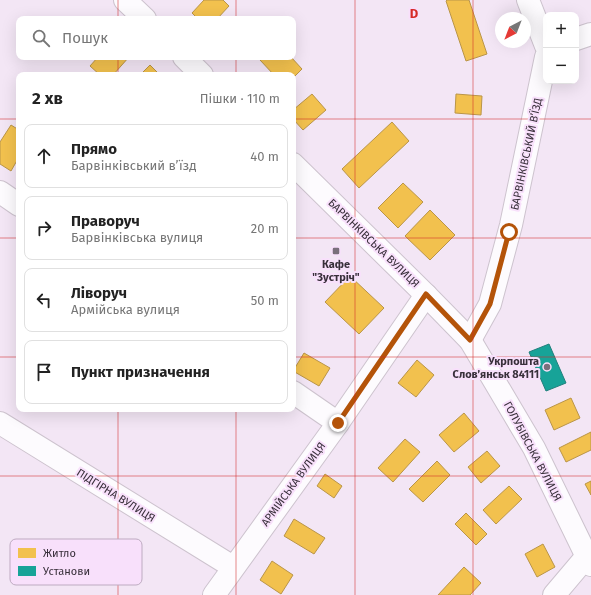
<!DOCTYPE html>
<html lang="uk">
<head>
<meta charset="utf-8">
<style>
	:root { --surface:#fff; --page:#f6f6f6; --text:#222; --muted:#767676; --line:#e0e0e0 }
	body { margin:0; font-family:"Fira Sans",sans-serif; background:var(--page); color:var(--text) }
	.controls { position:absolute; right:12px; top:12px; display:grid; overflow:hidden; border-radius:8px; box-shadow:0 4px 16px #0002 }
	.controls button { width:36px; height:36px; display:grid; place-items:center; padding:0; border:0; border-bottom:1px solid var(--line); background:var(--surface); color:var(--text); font:20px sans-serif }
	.compass { position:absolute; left:495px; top:12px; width:36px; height:36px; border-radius:50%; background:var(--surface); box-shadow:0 4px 16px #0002; rotate:222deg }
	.stop { position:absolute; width:12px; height:12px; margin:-9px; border:3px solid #b45309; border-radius:50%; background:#fff }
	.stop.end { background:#b45309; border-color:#fff; box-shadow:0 1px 4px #0008 }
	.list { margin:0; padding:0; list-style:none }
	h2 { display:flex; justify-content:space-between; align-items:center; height:52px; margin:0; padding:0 16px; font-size:17px }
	h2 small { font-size:13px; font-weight:400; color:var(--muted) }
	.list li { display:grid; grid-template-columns:26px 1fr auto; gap:12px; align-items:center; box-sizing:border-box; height:64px; margin:0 8px 8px; padding:0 8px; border:1px solid var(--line); border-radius:8px }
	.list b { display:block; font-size:15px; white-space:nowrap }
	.list p { margin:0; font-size:13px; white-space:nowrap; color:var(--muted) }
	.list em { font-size:13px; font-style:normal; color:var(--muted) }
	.icon { flex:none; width:22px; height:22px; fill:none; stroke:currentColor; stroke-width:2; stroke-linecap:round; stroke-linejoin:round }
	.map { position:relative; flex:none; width:591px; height:595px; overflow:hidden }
	.search { position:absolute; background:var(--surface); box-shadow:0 4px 16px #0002; left:16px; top:16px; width:280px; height:44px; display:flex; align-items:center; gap:10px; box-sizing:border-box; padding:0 14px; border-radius:8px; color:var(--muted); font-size:15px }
	.panel { position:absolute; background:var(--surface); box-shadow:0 4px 16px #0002; left:16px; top:72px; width:280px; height:340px; border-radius:8px }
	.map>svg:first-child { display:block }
	.homes { fill:#f2c14e; stroke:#ba9548 }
	.public { fill:#17a398; stroke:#21807c }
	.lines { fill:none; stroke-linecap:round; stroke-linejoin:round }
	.minor-casing { stroke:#cdc3ce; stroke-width:24 }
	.minor { stroke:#fdfbfe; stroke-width:22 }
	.route { stroke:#b45309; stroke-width:5 }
	.grid { fill:none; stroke:#d62828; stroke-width:1; stroke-opacity:0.55 }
	.poi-dot { fill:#796f7b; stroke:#f8e0fb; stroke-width:1.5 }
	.labels { text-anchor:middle; stroke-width:4; stroke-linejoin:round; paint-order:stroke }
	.street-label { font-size:11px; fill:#382f3a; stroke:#f8e0fb }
	.poi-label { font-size:11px; font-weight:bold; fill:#382f3a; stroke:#f8e0fb }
	.key { fill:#f8e0fb; stroke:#beabc1; stroke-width:1 }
	.key-label { font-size:11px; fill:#382f3a }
	.grid-label { font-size:13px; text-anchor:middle; font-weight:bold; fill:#d62828; stroke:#f8e0fb; stroke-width:4; stroke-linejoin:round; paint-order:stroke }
</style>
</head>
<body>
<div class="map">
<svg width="591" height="595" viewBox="0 0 591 595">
	<rect width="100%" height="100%" fill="#f3e6f5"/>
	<g class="homes">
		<path d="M204,0H223L229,6L217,19H198L192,13Z"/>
		<path d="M447,0H469L487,54L466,61L446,1Z"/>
		<path d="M98,57H129L113,75H100L90,66Z"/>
		<path d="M264,57H291L302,69L293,78V75H274L260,60Z"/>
		<path d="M150,65L160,75H140Z"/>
		<path d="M312,94L326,110L303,130L293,119V110Z"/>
		<path d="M456,94L482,96L481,115L455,113Z"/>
		<path d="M392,122L409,141L359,188L342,169Z"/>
		<path d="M11,125L19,130V157L11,171L0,164V142Z"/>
		<path d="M403,183L423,202L398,228L378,208Z"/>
		<path d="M430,210L455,235L430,260L405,236Z"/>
		<path d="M350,276L384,308L359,334L325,302Z"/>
		<path d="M304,353L330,368L319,386L293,371Z"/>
		<path d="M417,360L434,375L416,397L398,383Z"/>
		<path d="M571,398L580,418L554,430L545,410Z"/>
		<path d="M464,413L479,431L454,452L439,435Z"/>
		<path d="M591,432V450L566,462L559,448Z"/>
		<path d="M405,439L420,452L393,482L378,468Z"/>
		<path d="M487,451L500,466L481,483L468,467Z"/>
		<path d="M437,461L450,475L423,502L409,489Z"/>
		<path d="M325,474L342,486L334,498L317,486Z"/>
		<path d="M591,481V495L585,484Z"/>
		<path d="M509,486L522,499L496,524L483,510Z"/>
		<path d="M466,513L487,534L476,545L455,524Z"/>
		<path d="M294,519L325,538L314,554L284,536Z"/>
		<path d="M543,544L555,567L537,577L525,554Z"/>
		<path d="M272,561L293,575L281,594L260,580Z"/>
		<path d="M464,567L481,583L470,595H438Z"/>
	</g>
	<path class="public" d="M549,344L566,383L546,391L529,352Z"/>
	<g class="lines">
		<defs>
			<g id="minor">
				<path d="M125,0L145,19"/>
				<path d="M528,0L546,46"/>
				<path d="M576,39L591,34"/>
				<path d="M184,57L202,75"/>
				<path d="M293,164L426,295L470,340L534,448L591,565"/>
				<path d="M0,192L19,205"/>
				<path d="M470,340L490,304L511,225L546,57"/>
				<path d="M293,392L338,423"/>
				<path d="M0,423L233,567"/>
				<path d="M214,595L338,423L426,295"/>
				<path d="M554,595L587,556"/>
			</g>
		</defs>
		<use href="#minor" class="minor-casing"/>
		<use href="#minor" class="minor"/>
	</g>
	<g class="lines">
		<path class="route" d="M338,423L426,294L470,340L490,304L509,232"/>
	</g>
	<path class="grid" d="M118,0V19M236,0V19M355,0V595M473,0V595M118,57V75M236,57V75M0,119H19M293,119H591M0,238H19M293,238H591M0,357H19M293,357H591M118,409V595M236,409V595M0,476H591"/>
	<g class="poi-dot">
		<rect x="332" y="247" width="8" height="8" rx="2"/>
		<circle cx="547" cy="367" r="4"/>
	</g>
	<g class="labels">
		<g class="street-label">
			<text transform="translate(526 154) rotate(-78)" y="4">БАРВІНКІВСЬКИЙ В’ЇЗД</text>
			<text transform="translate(374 243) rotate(44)" y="4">БАРВІНКІВСЬКА ВУЛИЦЯ</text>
			<text transform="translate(533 451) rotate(62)" y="4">ГОЛУБІВСЬКА ВУЛИЦЯ</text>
			<text transform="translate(293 484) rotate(-54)" y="4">АРМІЙСЬКА ВУЛИЦЯ</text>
			<text transform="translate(116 495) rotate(32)" y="4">ПІДГІРНА ВУЛИЦЯ</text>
		</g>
		<g class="poi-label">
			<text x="336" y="268">Кафе<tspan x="336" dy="13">"Зустріч"</tspan></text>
			<text x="539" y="365" text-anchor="end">Укрпошта<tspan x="539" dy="13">Слов’янськ 84111</tspan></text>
		</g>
	</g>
	<rect x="10" y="539" width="132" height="46" rx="6" class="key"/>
	<rect x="18" y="548" width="18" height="10" fill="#f2c14e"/>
	<rect x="18" y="566" width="18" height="10" fill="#17a398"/>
	<g class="key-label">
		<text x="43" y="557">Житло</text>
		<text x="43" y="575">Установи</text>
	</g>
	<g class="grid-label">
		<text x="414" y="18">D</text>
	</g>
</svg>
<div class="controls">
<button>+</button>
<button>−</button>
</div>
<svg class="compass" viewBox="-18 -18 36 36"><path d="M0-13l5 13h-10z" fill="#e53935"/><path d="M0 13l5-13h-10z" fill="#767676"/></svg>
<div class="stop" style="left:509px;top:232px"></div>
<div class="stop end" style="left:338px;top:423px"></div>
<div class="search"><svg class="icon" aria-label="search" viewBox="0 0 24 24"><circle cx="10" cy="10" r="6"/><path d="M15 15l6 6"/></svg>Пошук</div>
<section class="panel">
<h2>2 хв<small>Пішки · 110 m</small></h2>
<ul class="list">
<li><svg class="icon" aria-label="ahead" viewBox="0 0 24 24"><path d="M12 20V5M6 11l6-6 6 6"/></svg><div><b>Прямо</b><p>Барвінківський в’їзд</p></div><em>40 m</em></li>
<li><svg class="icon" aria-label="right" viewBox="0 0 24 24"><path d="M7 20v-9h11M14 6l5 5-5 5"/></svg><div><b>Праворуч</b><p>Барвінківська вулиця</p></div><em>20 m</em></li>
<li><svg class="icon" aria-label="left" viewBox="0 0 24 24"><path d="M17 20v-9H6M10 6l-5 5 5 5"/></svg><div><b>Ліворуч</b><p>Армійська вулиця</p></div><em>50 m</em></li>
<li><svg class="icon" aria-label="arrive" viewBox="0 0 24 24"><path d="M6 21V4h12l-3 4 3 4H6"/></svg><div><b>Пункт призначення</b></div></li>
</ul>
</section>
</div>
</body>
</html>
